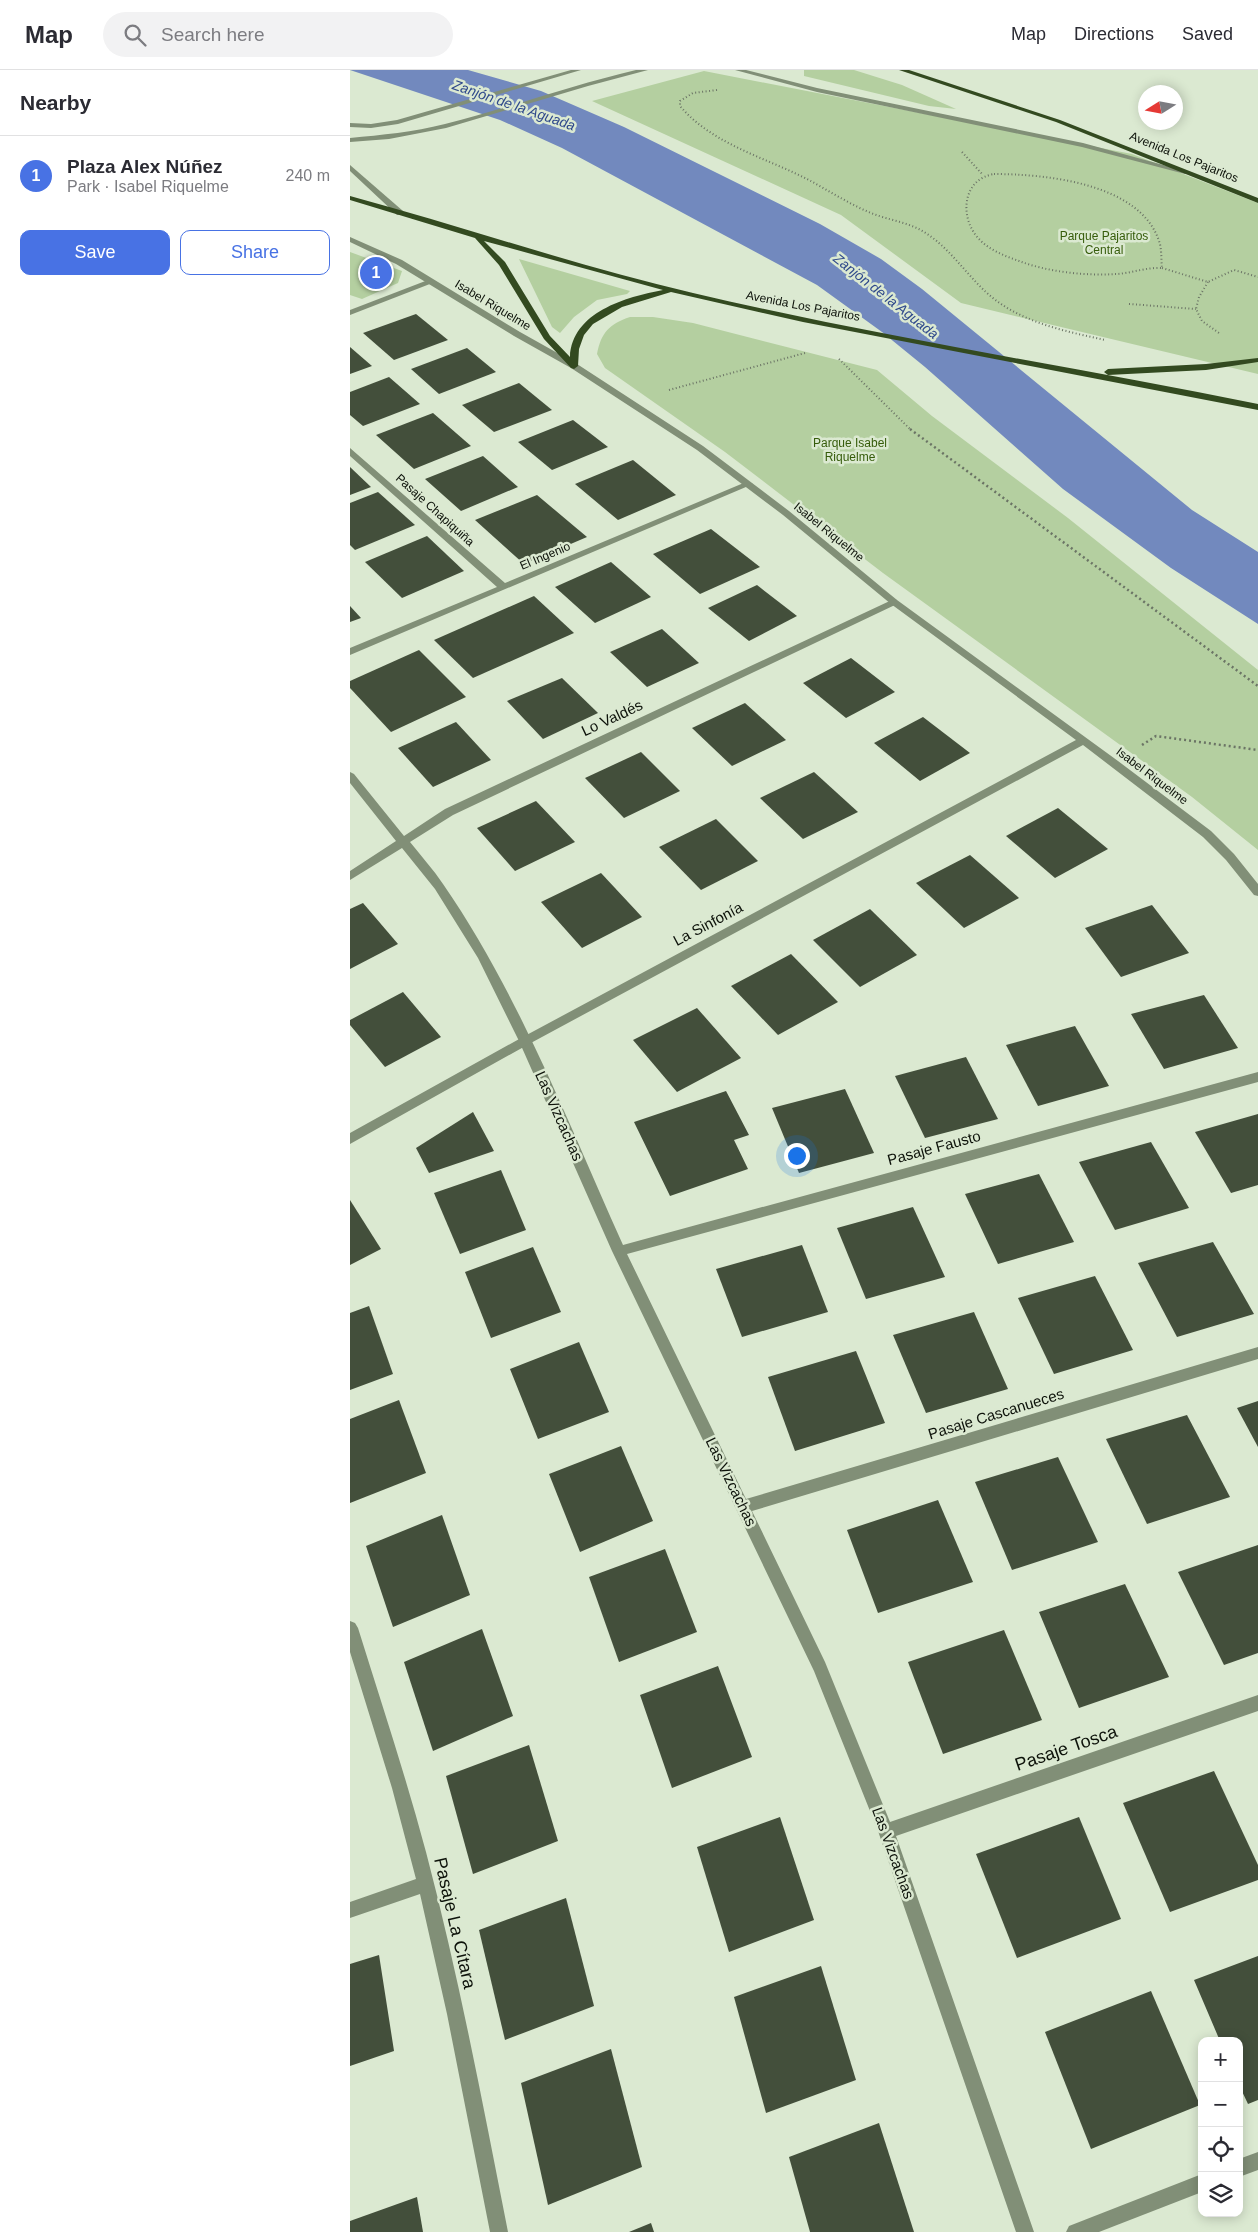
<!DOCTYPE html>
<html lang="en">
<head>
<meta charset="utf-8">
<style>
	:root { --surface:#fff; --page:#f2f2f3; --text:#2b2b33; --muted:#7c7c81; --line:#e1e1e2; --accent:#4872e4 }
	body { margin:0; font-family:Arial,sans-serif; background:var(--page); color:var(--text) }
	.controls { position:absolute; right:15px; bottom:15px; display:grid; overflow:hidden; border-radius:10px; box-shadow:0 2px 12px #0003 }
	.controls button { width:45px; height:45px; display:grid; place-items:center; padding:0; border:0; border-bottom:1px solid var(--line); background:var(--surface); color:var(--text); font:25px sans-serif }
	.compass { position:absolute; left:788px; top:15px; width:45px; height:45px; border-radius:50%; background:var(--surface); box-shadow:0 2px 12px #0003; rotate:259deg }
	.you { position:absolute; left:446px; top:1085px; width:18px; height:18px; margin:-12px; border:4px solid #fff; border-radius:50%; background:#1a73e8; box-shadow:0 0 0 8px #1a73e833 }
	.badge { display:grid; place-items:center; width:32px; height:32px; border-radius:50%; background:var(--accent); color:#fff; font-size:16px; font-weight:700 }
	.pin { position:absolute; translate:-50% -50%; border:2px solid #fff; box-shadow:0 1px 5px #0006 }
	.list { margin:0; padding:0; list-style:none }
	h2 { display:flex; justify-content:space-between; align-items:center; height:65px; margin:0; padding:0 20px; font-size:21px }
	h2 small { font-size:16px; font-weight:400; color:var(--muted) }
	.list li { display:grid; grid-template-columns:32px 1fr auto; gap:15px; align-items:center; box-sizing:border-box; height:80px; padding:0 20px; border-top:1px solid var(--line) }
	.list b { display:block; font-size:19px; white-space:nowrap }
	.list p { margin:0; font-size:16px; white-space:nowrap; color:var(--muted) }
	.list em { font-size:16px; font-style:normal; color:var(--muted) }
	.actions { display:flex; gap:10px; padding:15px 20px }
	.actions a { flex:1; padding:11px 0; border:1px solid var(--accent); border-radius:10px; text-align:center; font-size:18px; color:var(--accent) }
	.actions .main { background:var(--accent); color:#fff }
	.icon { flex:none; width:28px; height:28px; fill:none; stroke:currentColor; stroke-width:2; stroke-linecap:round; stroke-linejoin:round }
	.map { position:relative; flex:none; width:908px; height:2162px; overflow:hidden }
	header { display:flex; align-items:center; gap:30px; box-sizing:border-box; height:70px; padding:0 25px; background:var(--surface); border-bottom:1px solid var(--line) }
	header strong { font-size:24px }
	nav { display:flex; gap:28px; margin-inline-start:auto; font-size:18px }
	.search { width:350px; height:45px; background:var(--page); display:flex; align-items:center; gap:12px; box-sizing:border-box; padding:0 18px; border-radius:28px; color:var(--muted); font-size:19px }
	main { display:flex }
	aside { flex:1; background:var(--surface) }
	.map>svg:first-child { display:block }
	.green { fill:#b4cfa0 }
	.water { fill:#7289be }
	.building { fill:#434f3b }
	.lines { fill:none; stroke-linecap:round; stroke-linejoin:round }
	.path-far1 { stroke:#6b7465; stroke-width:2; stroke-dasharray:1 2.5; stroke-linecap:butt }
	.path { stroke:#6b7465; stroke-width:2.5; stroke-dasharray:2 3; stroke-linecap:butt }
	.service { fill:#818f77; fill-rule:evenodd }
	.minor { fill:#818f77; fill-rule:evenodd }
	.tertiary { fill:#818f77; fill-rule:evenodd }
	.primary { fill:#334a20; fill-rule:evenodd }
	.labels { text-anchor:middle; stroke-width:5; stroke-linejoin:round; paint-order:stroke }
	.far-street-label { font-size:12px; fill:#0d120a; stroke:#dbe9d1 }
	.far-park-label { font-size:12px; fill:#365c0b; stroke:#dbe9d1 }
	.far-water-label { font-size:14px; font-style:italic; fill:#2f498b; stroke:#dbe9d1 }
	.street-label { font-size:15px; fill:#0d120a; stroke:#dbe9d1 }
	.near-street-label { font-size:18px; fill:#0d120a; stroke:#dbe9d1 }
</style>
</head>
<body>
<header>
<strong>Map</strong>
<div class="search"><svg class="icon" aria-label="search" viewBox="0 0 24 24"><circle cx="10" cy="10" r="6"/><path d="M15 15l6 6"/></svg>Search here</div>
<nav><a>Map</a><a>Directions</a><a>Saved</a></nav>
</header>
<main>
<aside>
<h2>Nearby<small></small></h2>
<ul class="list">
<li><span class="badge">1</span><div><b>Plaza Alex Núñez</b><p>Park · Isabel Riquelme</p></div><em>240 m</em></li>
</ul>
<div class="actions"><a class="main">Save</a><a>Share</a></div>
</aside>
<div class="map">
<svg width="908" height="2162" viewBox="0 0 908 2162">
	<rect width="100%" height="100%" fill="#dbe9d1"/>
	<g class="green">
		<path d="M454,0H504L552,15L606,39L579,36L454,6Z"/>
		<path d="M354,1L782,84L908,133V304L611,233L491,145L242,31Z"/>
		<path d="M0,182L52,201L48,213L12,229L0,225Z"/>
		<path d="M169,189L280,221L277,224L247,230L224,247L210,263L202,257Z"/>
		<path d="M280,247H303L343,253L527,300L582,346L718,448L908,600V780L842,727L533,503L375,382L255,298L247,284C251,263 259,254 280,247Z"/>
	</g>
	<path class="water" d="M0,0H118L191,21L274,57L470,154L531,189L572,219L842,440L908,482V554L821,498L713,419L575,297L532,262L467,215L212,78L150,50Z"/>
	<g class="building">
		<path d="M66,244L98,270L44,290L13,263Z"/>
		<path d="M0,277L22,296L0,304Z"/>
		<path d="M117,278L146,302L89,324L61,299Z"/>
		<path d="M39,307L70,334L13,356L0,345V322Z"/>
		<path d="M169,313L202,340L144,362L112,335Z"/>
		<path d="M83,343L121,376L64,399L26,365Z"/>
		<path d="M223,350L258,377L202,400L168,372Z"/>
		<path d="M133,386L168,417L111,441L75,409Z"/>
		<path d="M283,390L326,425L268,450L225,414Z"/>
		<path d="M0,397L21,417L0,425Z"/>
		<path d="M28,422L65,455L5,480L0,475V433Z"/>
		<path d="M187,425L237,467L174,494L125,450Z"/>
		<path d="M361,459L410,497L350,524L303,484Z"/>
		<path d="M77,466L114,501L52,528L15,492Z"/>
		<path d="M261,492L301,527L245,553L205,517Z"/>
		<path d="M407,515L447,546L399,571L358,538Z"/>
		<path d="M184,526L224,563L123,608L84,570Z"/>
		<path d="M0,536L11,548L0,552Z"/>
		<path d="M312,559L349,593L297,617L260,582Z"/>
		<path d="M69,580L116,627L41,662L0,618V611Z"/>
		<path d="M501,588L545,622L496,648L453,613Z"/>
		<path d="M212,608L248,643L193,669L157,631Z"/>
		<path d="M395,633L436,670L382,696L342,658Z"/>
		<path d="M573,647L620,683L570,711L524,673Z"/>
		<path d="M106,652L141,690L83,717L48,678Z"/>
		<path d="M291,682L330,721L274,748L235,708Z"/>
		<path d="M464,702L508,742L453,769L410,728Z"/>
		<path d="M186,731L225,772L165,801L127,758Z"/>
		<path d="M708,738L758,779L705,808L656,766Z"/>
		<path d="M366,749L408,791L351,820L309,777Z"/>
		<path d="M620,785L669,828L614,858L566,813Z"/>
		<path d="M251,803L292,847L232,878L191,832Z"/>
		<path d="M13,833L48,874L0,899V839Z"/>
		<path d="M802,835L839,883L771,907L735,858Z"/>
		<path d="M520,839L567,885L510,917L463,870Z"/>
		<path d="M441,884L488,932L428,965L381,916Z"/>
		<path d="M53,922L91,967L35,997L0,955V950Z"/>
		<path d="M854,925L888,978L814,999L781,944Z"/>
		<path d="M347,938L391,988L327,1022L283,970Z"/>
		<path d="M725,956L759,1016L688,1036L656,975Z"/>
		<path d="M616,987L648,1049L575,1068L545,1006Z"/>
		<path d="M495,1019L524,1083L449,1103L422,1038Z"/>
		<path d="M376,1021L399,1065L384,1070L398,1099L320,1126L284,1052Z"/>
		<path d="M123,1042L144,1081L79,1103L66,1078Z"/>
		<path d="M908,1044V1115L881,1123L845,1062Z"/>
		<path d="M801,1072L839,1138L765,1160L729,1092Z"/>
		<path d="M151,1100L176,1160L110,1184L84,1123Z"/>
		<path d="M689,1104L724,1172L648,1194L615,1124Z"/>
		<path d="M0,1130L31,1179L0,1195Z"/>
		<path d="M563,1137L595,1207L516,1229L487,1158Z"/>
		<path d="M863,1172L904,1244L827,1267L788,1193Z"/>
		<path d="M452,1175L478,1242L392,1267L366,1199Z"/>
		<path d="M183,1177L211,1242L141,1268L115,1202Z"/>
		<path d="M745,1206L783,1280L704,1304L668,1228Z"/>
		<path d="M19,1236L43,1304L0,1320V1243Z"/>
		<path d="M624,1242L658,1319L576,1343L543,1265Z"/>
		<path d="M229,1272L259,1342L188,1369L160,1299Z"/>
		<path d="M506,1281L535,1353L445,1381L418,1307Z"/>
		<path d="M49,1330L76,1403L0,1433V1349Z"/>
		<path d="M908,1331V1377L887,1338Z"/>
		<path d="M837,1345L880,1427L797,1454L756,1369Z"/>
		<path d="M271,1376L303,1451L230,1482L199,1404Z"/>
		<path d="M708,1387L748,1472L662,1500L625,1412Z"/>
		<path d="M588,1430L623,1512L528,1543L497,1460Z"/>
		<path d="M92,1445L120,1525L43,1557L16,1476Z"/>
		<path d="M908,1475V1583L874,1595L828,1502Z"/>
		<path d="M315,1479L347,1562L269,1592L239,1507Z"/>
		<path d="M775,1514L819,1607L729,1638L689,1542Z"/>
		<path d="M132,1559L163,1646L83,1681L54,1592Z"/>
		<path d="M654,1560L692,1650L593,1684L558,1592Z"/>
		<path d="M368,1596L402,1687L322,1718L290,1625Z"/>
		<path d="M179,1675L208,1771L123,1804L96,1706Z"/>
		<path d="M864,1701L908,1795V1810L820,1842L773,1733Z"/>
		<path d="M430,1747L464,1850L379,1882L347,1777Z"/>
		<path d="M729,1747L771,1849L667,1888L626,1784Z"/>
		<path d="M216,1828L244,1936L155,1970L129,1860Z"/>
		<path d="M29,1885L44,1981L0,1996V1894Z"/>
		<path d="M908,1886V2030L898,2034L889,2015V1971H870L844,1910Z"/>
		<path d="M471,1896L506,2010L416,2043L384,1927Z"/>
		<path d="M801,1921L850,2035L741,2079L695,1962Z"/>
		<path d="M261,1979L292,2097L198,2135L171,2013Z"/>
		<path d="M529,2053L564,2162H460L439,2087Z"/>
		<path d="M67,2127L73,2162H0V2151Z"/>
		<path d="M301,2153L304,2162H279Z"/>
	</g>
	<g class="lines">
		<g class="path-far1">
			<path d="M367,20L343,23L330,31V36C362,74 414,87 457,109C478,120 499,134 521,143C538,150 558,152 574,162C599,177 615,203 637,223C669,252 714,261 755,270"/>
			<path d="M612,82L633,105"/>
			<path d="M644,104C695,104 790,113 809,171C812,179 811,190 812,198C797,197 782,203 767,204C736,206 698,202 669,191C655,186 639,180 629,169C609,148 612,109 644,104Z"/>
			<path d="M812,198L858,212L884,200L908,207"/>
			<path d="M858,212L849,227L846,239L852,251L869,263"/>
			<path d="M779,234L846,239"/>
			<path d="M489,289L561,360"/>
			<path d="M319,320L455,283"/>
		</g>
		<g class="path">
			<path d="M560,359L908,616"/>
			<path d="M792,675L806,666L908,680"/>
		</g>
		<g class="service">
			<path d="M221,0H231L48,54L21,58L0,57V53L21,54L47,50Z"/>
			<path d="M286,0H298L238,16L96,58L39,69L0,72V68C32,65 63,62 95,54C159,38 222,15 286,0Z"/>
			<path d="M385,0H396L467,18L733,73L839,102L835,104L732,77L467,22Z"/>
			<path d="M0,95L53,141V145H47L0,101Z"/>
		</g>
		<g class="minor">
			<path d="M78,210L85,212L0,245V240Z"/>
			<path d="M0,378L155,513L396,412L403,414L0,585V578L147,517L0,386Z"/>
			<path d="M544,529L547,530V534L103,745L60,772C71,786 83,799 93,814C168,922 219,1055 273,1175L908,1002V1012L277,1184L396,1429L908,1277V1289L402,1441L475,1592L540,1752L908,1625V1641L546,1766L684,2162H666L528,1761L464,1601L262,1181L169,971L128,888L85,819L52,778L0,810V801L46,771L0,713V702L4,704L54,766L95,739Z"/>
			<path d="M0,1551L5,1553L8,1558C31,1632 56,1707 76,1782C109,1907 133,2035 158,2162H140L97,1944L70,1824L0,1848V1832L66,1809L42,1718L0,1582Z"/>
			<path d="M908,2082V2100L889,2107V2089Z"/>
			<path d="M852,2104V2122L749,2162H716L719,2156Z"/>
		</g>
		<path class="tertiary" d="M0,167L52,190L170,262L227,294L353,376L439,441L547,530L768,691L861,761L884,784L908,814V826L904,825L876,790L853,767L733,675L179,974L0,1074V1063L171,968L726,670L541,534L433,445L347,380L221,298L164,266L46,194L0,172Z"/>
		<g class="primary">
			<path d="M549,0H559L710,50L908,128V133L706,52Z"/>
			<path d="M0,126C115,157 227,196 343,223C530,267 720,296 908,334V340L453,252L321,222L272,237L243,254L234,265L229,279L228,296L224,299L221,298L194,269L149,195L125,168L0,130ZM134,171L313,220C276,227 222,242 220,287L200,266L155,192Z"/>
			<path d="M908,288V292L856,300L758,305L754,302L758,299L856,294Z"/>
		</g>
	</g>
	<g class="labels">
		<g class="far-street-label">
			<text transform="translate(834 87) rotate(22)" y="4">Avenida Los Pajaritos</text>
			<text transform="translate(143 235) rotate(31)" y="4">Isabel Riquelme</text>
			<text transform="translate(453 236) rotate(11)" y="4">Avenida Los Pajaritos</text>
			<text transform="translate(85 440) rotate(42)" y="4">Pasaje Chapiquiña</text>
			<text transform="translate(479 462) rotate(39)" y="4">Isabel Riquelme</text>
			<text transform="translate(195 486) rotate(-23)" y="4">El Ingenio</text>
			<text transform="translate(802 706) rotate(37)" y="4">Isabel Riquelme</text>
		</g>
		<g class="far-park-label">
			<text x="754" y="170">Parque Pajaritos<tspan x="754" dy="14">Central</tspan></text>
			<text x="500" y="377">Parque Isabel<tspan x="500" dy="14">Riquelme</tspan></text>
		</g>
		<g class="far-water-label">
			<text transform="translate(164 35) rotate(19)" y="5">Zanjón de la Aguada</text>
			<text transform="translate(536 226) rotate(38)" y="5">Zanjón de la Aguada</text>
		</g>
		<g class="street-label">
			<text transform="translate(262 648) rotate(-25)" y="5">Lo Valdés</text>
			<text transform="translate(358 854) rotate(-28)" y="5">La Sinfonía</text>
			<text transform="translate(209 1046) rotate(66)" y="5">Las Vizcachas</text>
			<text transform="translate(584 1078) rotate(-15)" y="5">Pasaje Fausto</text>
			<text transform="translate(646 1344) rotate(-17)" y="5">Pasaje Cascanueces</text>
			<text transform="translate(381 1412) rotate(64)" y="5">Las Vizcachas</text>
			<text transform="translate(543 1783) rotate(70)" y="5">Las Vizcachas</text>
		</g>
		<g class="near-street-label">
			<text transform="translate(716 1678) rotate(-19)" y="6">Pasaje Tosca</text>
			<text transform="translate(105 1853) rotate(77)" y="6">Pasaje La Cítara</text>
		</g>
	</g>
</svg>
<div class="controls">
<button>+</button>
<button>−</button>
<button><svg class="icon" aria-label="locate" viewBox="0 0 24 24"><circle cx="12" cy="12" r="6"/><path d="M12 2v4M12 18v4M2 12h4M18 12h4"/></svg></button>
<button><svg class="icon" aria-label="layers" viewBox="0 0 24 24"><path d="M12 4l9 5-9 5-9-5zM3 14l9 5 9-5"/></svg></button>
</div>
<svg class="compass" viewBox="-18 -18 36 36"><path d="M0-13l5 13h-10z" fill="#e53935"/><path d="M0 13l5-13h-10z" fill="#7c7c81"/></svg>
<div class="you"></div>
<div class="pin badge" style="left:26px;top:203px">1</div>
</div>
</main>
</body>
</html>
